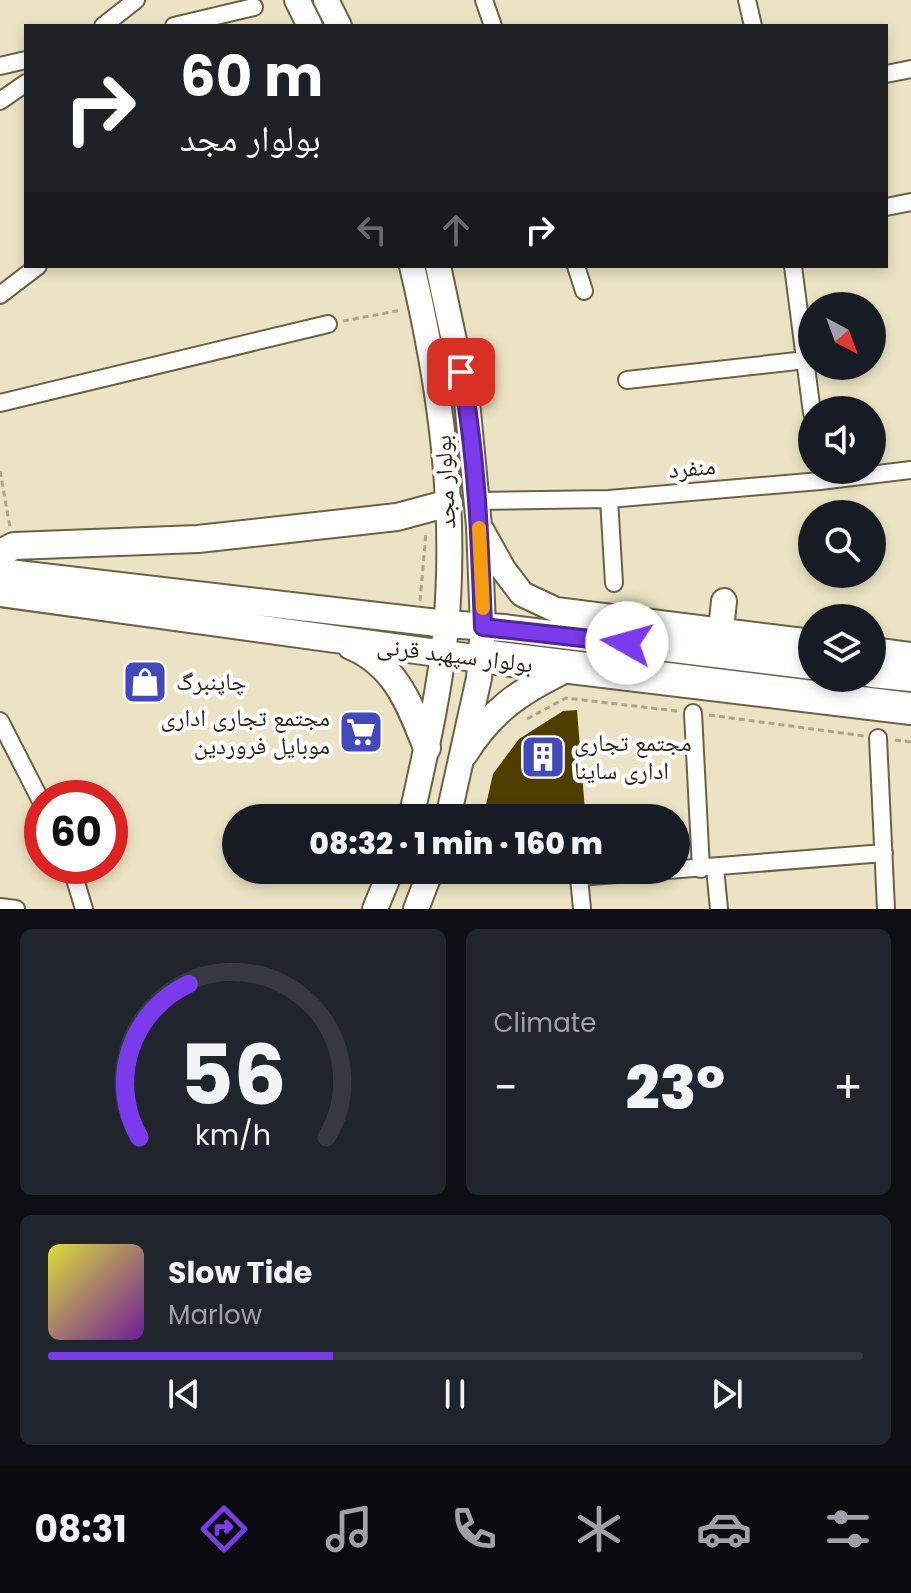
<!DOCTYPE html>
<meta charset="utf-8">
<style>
:root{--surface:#171b24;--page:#20242c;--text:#f1f3f6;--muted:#9ea1a6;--line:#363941;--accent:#7c3aed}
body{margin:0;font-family:Poppins,"Noto Naskh Arabic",sans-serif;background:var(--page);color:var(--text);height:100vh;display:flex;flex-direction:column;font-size:30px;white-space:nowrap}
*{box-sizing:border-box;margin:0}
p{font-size:26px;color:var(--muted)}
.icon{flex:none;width:44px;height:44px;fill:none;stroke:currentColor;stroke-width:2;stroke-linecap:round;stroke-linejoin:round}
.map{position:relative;height:909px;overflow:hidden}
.drawer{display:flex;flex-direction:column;gap:20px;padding:20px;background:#0d0f14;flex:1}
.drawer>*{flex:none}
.guide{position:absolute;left:24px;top:24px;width:864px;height:244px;border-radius:0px;box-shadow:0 4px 12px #0003;background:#202124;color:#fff;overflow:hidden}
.needle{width:52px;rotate:139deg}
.controls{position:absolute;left:798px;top:292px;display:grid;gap:16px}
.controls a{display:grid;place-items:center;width:88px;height:88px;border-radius:50%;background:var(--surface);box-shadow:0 4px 12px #0003;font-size:40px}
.speed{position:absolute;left:24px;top:780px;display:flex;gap:16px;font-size:40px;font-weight:700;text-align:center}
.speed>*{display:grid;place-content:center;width:104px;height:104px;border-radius:50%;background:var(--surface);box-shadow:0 4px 12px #0003;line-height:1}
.speed .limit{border:12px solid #d22;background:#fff;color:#111}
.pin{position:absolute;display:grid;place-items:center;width:68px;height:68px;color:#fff;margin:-34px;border-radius:16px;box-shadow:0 4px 12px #0006}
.me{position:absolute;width:88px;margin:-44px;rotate:277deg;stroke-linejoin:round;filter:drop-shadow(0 0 6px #0008)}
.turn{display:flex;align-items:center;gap:28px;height:168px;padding:0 24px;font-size:36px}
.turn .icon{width:104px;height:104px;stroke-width:2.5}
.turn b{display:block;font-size:56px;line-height:68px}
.lanes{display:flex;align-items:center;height:76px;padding:0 24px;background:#0003;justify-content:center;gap:40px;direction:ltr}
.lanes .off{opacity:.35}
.big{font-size:60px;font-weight:800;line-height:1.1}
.drawer .widget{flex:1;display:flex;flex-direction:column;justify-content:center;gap:12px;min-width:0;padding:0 28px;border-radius:12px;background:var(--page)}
.drawer .dial{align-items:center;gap:0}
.dial svg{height:208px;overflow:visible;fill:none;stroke:var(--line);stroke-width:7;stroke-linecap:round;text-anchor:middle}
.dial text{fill:var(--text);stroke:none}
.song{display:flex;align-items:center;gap:24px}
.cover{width:96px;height:96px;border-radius:12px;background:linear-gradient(135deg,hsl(60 70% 55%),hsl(280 70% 35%))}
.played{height:8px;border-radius:4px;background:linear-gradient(90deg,var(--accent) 35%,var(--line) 35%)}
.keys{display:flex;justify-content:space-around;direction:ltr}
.heat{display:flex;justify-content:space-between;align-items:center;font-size:44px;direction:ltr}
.drawer .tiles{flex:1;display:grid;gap:20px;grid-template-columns:1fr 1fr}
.widget:last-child{grid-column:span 2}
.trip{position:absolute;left:222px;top:804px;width:468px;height:80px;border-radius:40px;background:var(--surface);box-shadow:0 4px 12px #0003;font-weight:800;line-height:80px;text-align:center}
.dock{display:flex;height:128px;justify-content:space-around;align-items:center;background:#090b0e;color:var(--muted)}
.dock .icon{width:56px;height:56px}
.dock .active{color:var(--accent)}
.dock b{font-size:36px;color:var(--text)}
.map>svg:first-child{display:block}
.building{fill:#4e3f00}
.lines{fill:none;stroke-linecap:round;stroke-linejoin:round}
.service-casing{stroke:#696246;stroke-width:12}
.minor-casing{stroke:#696246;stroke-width:20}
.secondary-casing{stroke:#696246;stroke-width:28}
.primary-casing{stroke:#696246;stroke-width:30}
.path{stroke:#aca58c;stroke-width:3;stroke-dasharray:6 4;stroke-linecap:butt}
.service{stroke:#fff;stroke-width:8}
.minor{stroke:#fff;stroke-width:16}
.secondary{stroke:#fff;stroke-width:24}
.primary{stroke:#fff;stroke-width:26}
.route-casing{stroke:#51269a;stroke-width:20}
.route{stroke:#7c3aed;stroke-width:14}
.slow{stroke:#f59e0b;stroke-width:14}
.labels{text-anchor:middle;stroke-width:8;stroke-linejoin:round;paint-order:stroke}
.street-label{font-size:24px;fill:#2a261a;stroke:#fff}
.poi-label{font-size:24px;fill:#2a261a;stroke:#fff;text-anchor:start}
</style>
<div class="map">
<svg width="911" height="909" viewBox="0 0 911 909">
<rect width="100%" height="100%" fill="#ebe3c3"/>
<path class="building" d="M577 710 585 811 579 804 563 818H483L493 774 519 739 563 711Z"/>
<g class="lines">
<g class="service-casing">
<path id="service" d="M483 644 911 697"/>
</g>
<g class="minor-casing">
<path id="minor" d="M484 0 493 26
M747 0 753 26
M103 26 136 0
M174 26 254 7
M0 66 26 60
M886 74 911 69
M0 101 26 83
M886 207 911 202
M576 266 584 291
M793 266 812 413
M0 295 38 266
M627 380 806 360
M0 403 328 324
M609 499 614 583
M476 501 609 499 820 481 911 470
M693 713 701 869
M0 721 42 803
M878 738 886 909
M71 866 84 909
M715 868 719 909
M0 907 16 909
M582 909 579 877 884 853"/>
</g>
<g class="secondary-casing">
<path id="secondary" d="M297 0 310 26
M326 0 339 26
M438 266 467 401 479 526 483 627 479 678 448 818
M482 531 503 569 522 594 556 610 812 642
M721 630 724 601
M872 650 911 655
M411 818C425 755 440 691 446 627 457 505 440 384 412 266
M375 909 391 870
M416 909 431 870"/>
</g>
<g class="primary-casing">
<path id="primary" d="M0 553 14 546 198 539 397 517 449 503
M0 572 446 624 504 628 812 666
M0 593 503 662 911 711
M351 646C396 665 410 705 427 748
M872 674 911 678
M464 754C491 711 520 691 566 669"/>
</g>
<path class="path" d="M343 321 402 310
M0 471 10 527
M420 601 426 533
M709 715 864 736
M527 719 566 698 677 711
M895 740 911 742"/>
<use href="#service" class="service"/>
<use href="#minor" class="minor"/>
<use href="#secondary" class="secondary"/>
<use href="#primary" class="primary"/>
</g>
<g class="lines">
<g class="route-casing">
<path id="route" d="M461 372C477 455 480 542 483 627L627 643"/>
</g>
<use href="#route" class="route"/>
<path class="slow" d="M479 528 483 608"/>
</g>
<defs>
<g id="shop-square" transform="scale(2.3)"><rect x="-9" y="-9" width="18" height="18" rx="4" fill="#4149bd" stroke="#fff"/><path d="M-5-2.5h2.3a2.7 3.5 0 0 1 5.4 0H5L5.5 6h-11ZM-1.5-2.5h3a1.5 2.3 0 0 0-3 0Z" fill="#fff"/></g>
<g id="supermarket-square" transform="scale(2.3)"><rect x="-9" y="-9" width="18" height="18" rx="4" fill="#4149bd" stroke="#fff"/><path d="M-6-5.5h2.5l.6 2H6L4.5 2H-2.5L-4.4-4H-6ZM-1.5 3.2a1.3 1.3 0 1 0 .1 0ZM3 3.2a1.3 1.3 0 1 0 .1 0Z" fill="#fff"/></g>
<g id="building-square" transform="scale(2.3)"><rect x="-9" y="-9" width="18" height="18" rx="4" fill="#4149bd" stroke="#fff"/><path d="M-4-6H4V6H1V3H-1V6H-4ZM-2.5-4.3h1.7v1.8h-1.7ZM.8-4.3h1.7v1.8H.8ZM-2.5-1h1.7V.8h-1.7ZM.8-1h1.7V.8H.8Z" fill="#fff"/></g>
</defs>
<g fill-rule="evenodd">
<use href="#shop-square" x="145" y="682"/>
<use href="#supermarket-square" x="361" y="732"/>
<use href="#building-square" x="543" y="757"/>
</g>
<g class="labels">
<g class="street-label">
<text transform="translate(692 468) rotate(-5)" y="8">منفرد</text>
<text transform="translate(445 482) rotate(-93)" y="8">بولوار مجد</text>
<text transform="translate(455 655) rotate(7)" y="8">بولوار سپهبد قرنی</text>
</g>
<g class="poi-label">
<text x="176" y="690">چاپنبرگ</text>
<text x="330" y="726" text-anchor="end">مجتمع تجاری اداری<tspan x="330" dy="28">موبایل فروردین</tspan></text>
<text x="574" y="751">مجتمع تجاری<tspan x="574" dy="28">اداری ساینا</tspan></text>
</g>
</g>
</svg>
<div class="controls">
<a><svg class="needle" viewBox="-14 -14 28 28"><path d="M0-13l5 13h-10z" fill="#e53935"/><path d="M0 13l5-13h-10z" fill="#9ea1a6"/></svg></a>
<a><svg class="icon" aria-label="sound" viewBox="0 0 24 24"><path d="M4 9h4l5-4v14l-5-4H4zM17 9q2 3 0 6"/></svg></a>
<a><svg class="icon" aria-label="search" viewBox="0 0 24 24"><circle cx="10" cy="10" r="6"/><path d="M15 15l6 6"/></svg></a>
<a><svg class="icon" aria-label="layers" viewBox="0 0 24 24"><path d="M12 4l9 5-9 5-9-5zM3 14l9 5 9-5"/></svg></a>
</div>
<div class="speed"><div class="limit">60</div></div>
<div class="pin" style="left:461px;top:372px;background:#d93025"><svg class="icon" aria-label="arrive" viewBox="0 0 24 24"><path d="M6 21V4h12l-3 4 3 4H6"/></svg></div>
<svg class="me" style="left:627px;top:643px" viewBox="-20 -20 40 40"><circle r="19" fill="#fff"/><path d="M0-13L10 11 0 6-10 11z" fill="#7c3aed"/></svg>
<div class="trip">08:32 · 1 min · 160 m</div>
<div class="guide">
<div class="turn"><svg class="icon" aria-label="right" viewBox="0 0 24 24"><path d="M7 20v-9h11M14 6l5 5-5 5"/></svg><div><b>60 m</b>بولوار مجد</div></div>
<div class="lanes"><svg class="icon off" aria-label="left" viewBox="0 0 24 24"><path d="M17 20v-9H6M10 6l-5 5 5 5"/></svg><svg class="icon off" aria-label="ahead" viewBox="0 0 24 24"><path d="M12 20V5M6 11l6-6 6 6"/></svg><svg class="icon" aria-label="right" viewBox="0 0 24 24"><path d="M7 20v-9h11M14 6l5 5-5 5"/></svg></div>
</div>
</div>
<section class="drawer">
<div class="tiles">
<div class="widget dial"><svg viewBox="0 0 100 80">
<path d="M14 69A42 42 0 1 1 86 69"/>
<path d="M14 69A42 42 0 0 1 33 10" stroke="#7c3aed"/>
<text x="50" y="56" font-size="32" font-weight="700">56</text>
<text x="50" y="72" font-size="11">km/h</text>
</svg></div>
<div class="widget"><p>Climate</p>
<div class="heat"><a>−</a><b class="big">23°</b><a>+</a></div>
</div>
<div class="widget">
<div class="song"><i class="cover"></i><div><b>Slow Tide</b><p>Marlow</p></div></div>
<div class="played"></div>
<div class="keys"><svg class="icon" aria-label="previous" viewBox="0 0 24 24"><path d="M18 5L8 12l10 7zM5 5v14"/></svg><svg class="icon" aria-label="pause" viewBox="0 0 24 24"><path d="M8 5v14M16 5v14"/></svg><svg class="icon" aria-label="next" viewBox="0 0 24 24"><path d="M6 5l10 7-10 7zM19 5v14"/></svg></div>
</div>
</div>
</section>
<nav class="dock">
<b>08:31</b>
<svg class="icon active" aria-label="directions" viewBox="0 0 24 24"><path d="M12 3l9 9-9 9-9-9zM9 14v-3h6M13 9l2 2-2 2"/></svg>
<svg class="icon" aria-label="music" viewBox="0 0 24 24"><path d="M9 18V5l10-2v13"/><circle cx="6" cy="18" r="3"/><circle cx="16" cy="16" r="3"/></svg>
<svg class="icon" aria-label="phone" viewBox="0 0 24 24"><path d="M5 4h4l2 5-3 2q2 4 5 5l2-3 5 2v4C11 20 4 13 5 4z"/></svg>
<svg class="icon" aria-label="climate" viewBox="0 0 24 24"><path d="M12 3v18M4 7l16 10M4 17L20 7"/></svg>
<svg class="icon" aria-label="car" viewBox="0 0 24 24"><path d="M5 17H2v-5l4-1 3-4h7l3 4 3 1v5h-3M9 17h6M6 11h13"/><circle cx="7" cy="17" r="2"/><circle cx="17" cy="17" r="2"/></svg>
<svg class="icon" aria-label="filters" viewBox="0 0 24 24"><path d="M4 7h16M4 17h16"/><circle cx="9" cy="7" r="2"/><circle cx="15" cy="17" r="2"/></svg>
</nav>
